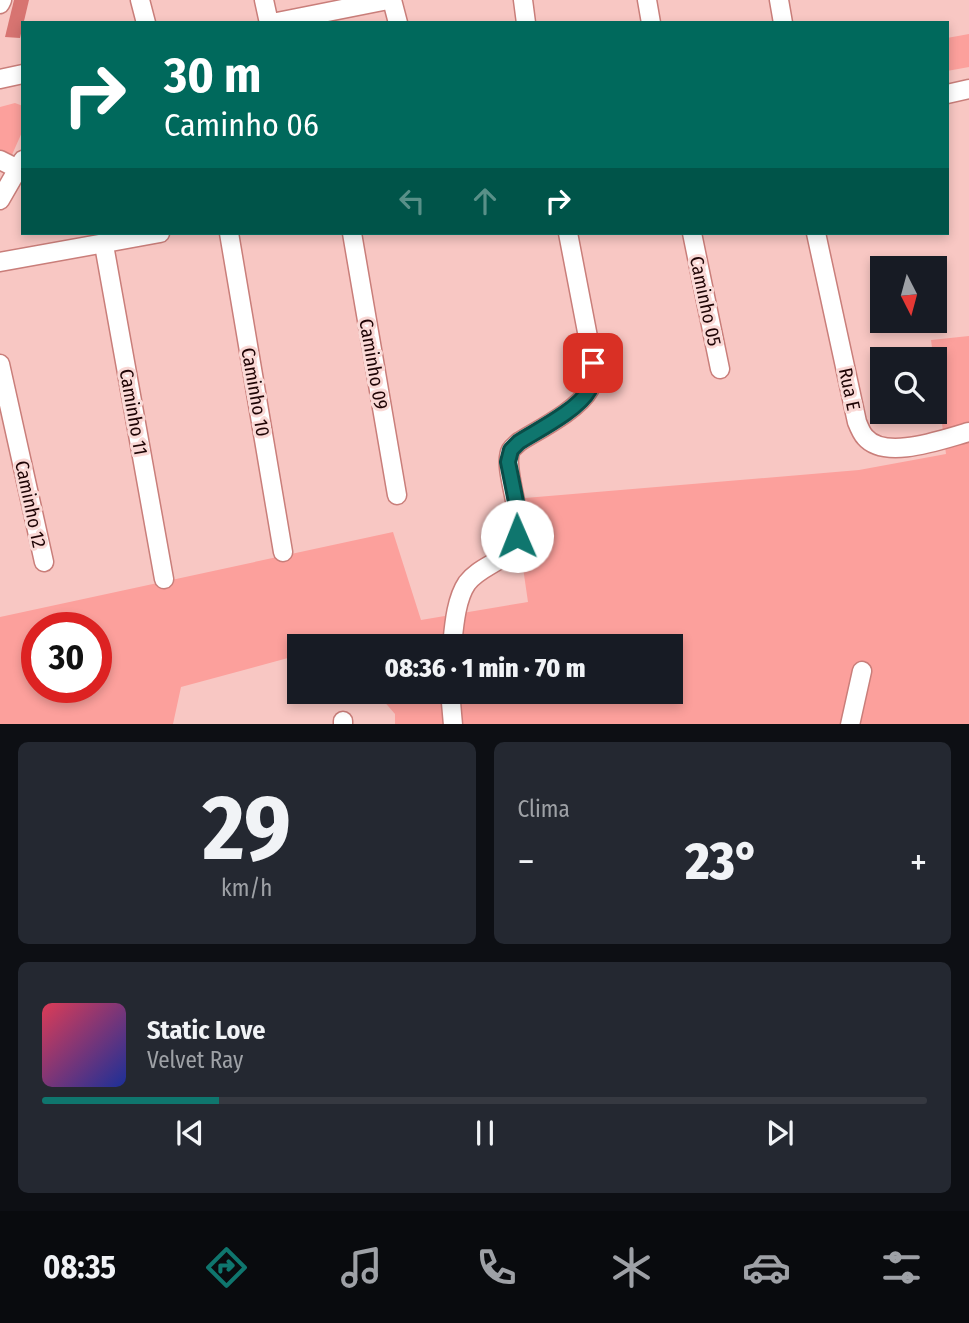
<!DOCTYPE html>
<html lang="pt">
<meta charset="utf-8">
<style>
:root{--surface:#171b24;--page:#242831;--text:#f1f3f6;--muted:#9ea1a6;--line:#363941;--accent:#0f766e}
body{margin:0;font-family:"Fira Sans Condensed",sans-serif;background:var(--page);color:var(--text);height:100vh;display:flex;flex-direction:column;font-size:26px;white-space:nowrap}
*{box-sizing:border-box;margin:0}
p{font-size:23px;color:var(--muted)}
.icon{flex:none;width:38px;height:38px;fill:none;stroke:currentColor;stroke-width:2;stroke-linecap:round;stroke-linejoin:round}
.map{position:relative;height:724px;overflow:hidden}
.drawer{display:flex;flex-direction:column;gap:18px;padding:18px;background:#0d0f14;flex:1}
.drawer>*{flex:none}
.guide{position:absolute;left:21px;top:21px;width:928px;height:214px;border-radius:0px;box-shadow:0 4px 10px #0003;background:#00695c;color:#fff;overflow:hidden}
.needle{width:46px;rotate:174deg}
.fabs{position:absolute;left:870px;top:256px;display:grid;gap:14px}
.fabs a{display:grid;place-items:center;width:77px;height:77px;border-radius:0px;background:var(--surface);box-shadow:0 4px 10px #0003;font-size:35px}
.speed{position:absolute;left:21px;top:612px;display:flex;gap:14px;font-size:35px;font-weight:700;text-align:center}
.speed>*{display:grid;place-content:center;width:91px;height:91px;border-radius:50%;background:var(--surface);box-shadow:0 4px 10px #0003;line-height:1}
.speed .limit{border:10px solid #d22;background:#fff;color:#111}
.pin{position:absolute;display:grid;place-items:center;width:60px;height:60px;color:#fff;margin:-30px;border-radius:14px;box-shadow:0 4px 10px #0006}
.me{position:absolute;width:77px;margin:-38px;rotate:359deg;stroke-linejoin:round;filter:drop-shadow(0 0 5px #0008)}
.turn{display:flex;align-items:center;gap:24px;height:147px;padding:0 28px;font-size:32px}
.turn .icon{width:91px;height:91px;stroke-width:2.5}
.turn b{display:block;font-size:49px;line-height:60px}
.lanes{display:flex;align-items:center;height:66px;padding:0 28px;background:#0003;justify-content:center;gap:35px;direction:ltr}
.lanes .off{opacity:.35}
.big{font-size:52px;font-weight:800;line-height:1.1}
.drawer .widget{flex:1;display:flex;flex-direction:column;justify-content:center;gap:10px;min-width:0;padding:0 24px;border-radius:10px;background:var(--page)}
.drawer .dial{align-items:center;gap:0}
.dial b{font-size:91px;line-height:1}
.song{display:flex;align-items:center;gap:21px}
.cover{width:84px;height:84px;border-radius:10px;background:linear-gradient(135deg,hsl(350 70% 55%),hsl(230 70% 35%))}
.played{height:7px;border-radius:4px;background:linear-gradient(90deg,var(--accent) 20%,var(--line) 20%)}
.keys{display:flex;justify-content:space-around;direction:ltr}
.heat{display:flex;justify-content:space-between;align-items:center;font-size:38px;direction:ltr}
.drawer .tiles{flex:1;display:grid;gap:18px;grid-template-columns:1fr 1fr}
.widget:last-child{grid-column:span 2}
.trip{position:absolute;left:287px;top:634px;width:396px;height:70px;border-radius:0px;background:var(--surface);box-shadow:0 4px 10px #0003;font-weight:800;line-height:70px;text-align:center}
.tabs{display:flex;height:112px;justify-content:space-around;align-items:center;background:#090b0e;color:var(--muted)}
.tabs .icon{width:49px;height:49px}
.tabs .current{color:var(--accent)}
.tabs b{font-size:32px;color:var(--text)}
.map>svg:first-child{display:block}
.green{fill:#fca09c;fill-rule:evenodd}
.forest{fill:#d77471}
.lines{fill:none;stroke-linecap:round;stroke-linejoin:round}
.street-casing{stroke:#c97e7a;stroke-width:21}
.street{stroke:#fff;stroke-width:18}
.route-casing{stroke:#0a4d48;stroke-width:18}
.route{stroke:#0f766e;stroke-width:12}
.labels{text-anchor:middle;stroke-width:6;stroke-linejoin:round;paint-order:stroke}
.street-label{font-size:19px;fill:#1e0405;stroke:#fad9d6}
</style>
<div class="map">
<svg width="969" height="725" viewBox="0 0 969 725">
<rect width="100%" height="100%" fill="#f8c7c3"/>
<path class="green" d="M969 34V67L947 71V38Z
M15 103 23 106V130L11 157 0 152V107Z
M969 336V724H395V714L375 691H670V646H299V655L181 687 173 724H0V617L393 532 421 620 528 602 513 499 859 470 946 454 931 340ZM37 628H96V688H37Z"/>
<path class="forest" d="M14 0H29L20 38 5 37Z"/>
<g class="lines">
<g class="street-casing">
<path id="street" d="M140 0 146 23
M264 0 269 23
M392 0 398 23
M523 0 526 23
M647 0 651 23
M779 0 783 23
M0 4 2 0
M272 23 388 0
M0 79 23 74
M947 94 969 89
M0 160 18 169
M0 200 23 160
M229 233 283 552
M352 233 397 495
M692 233 720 369
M816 233 857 422C859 427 862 434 865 437 885 461 943 439 969 432
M104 245 164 579
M0 262 160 233
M0 364 44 562
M452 646C454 626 456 599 467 583 482 563 510 563 517 536 523 511 502 467 511 450 513 447 516 445 519 442 538 430 578 410 589 390 594 382 593 372 593 363L568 233
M450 691 453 725
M343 725V721
M850 725 862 671"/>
</g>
<use href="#street" class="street"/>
</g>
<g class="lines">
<g class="route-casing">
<path id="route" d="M517 536 519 517 508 462 511 450 519 442C538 430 578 410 589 390 594 382 593 373 593 363"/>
</g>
<use href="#route" class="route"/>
</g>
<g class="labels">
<g class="street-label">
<text transform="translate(706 301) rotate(78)" y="7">Caminho 05</text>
<text transform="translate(374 364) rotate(80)" y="7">Caminho 09</text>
<text transform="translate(850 389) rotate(78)" y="7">Rua E</text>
<text transform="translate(256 392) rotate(80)" y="7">Caminho 10</text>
<text transform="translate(134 412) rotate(80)" y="7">Caminho 11</text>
<text transform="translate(31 504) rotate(78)" y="7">Caminho 12</text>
</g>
</g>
</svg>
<div class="fabs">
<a><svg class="needle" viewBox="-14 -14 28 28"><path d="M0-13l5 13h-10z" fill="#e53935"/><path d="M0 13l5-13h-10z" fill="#9ea1a6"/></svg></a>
<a><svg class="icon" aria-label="search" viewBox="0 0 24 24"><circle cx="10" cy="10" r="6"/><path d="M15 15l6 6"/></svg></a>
</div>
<div class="speed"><div class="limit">30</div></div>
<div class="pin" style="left:593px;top:363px;background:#d93025"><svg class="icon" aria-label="arrive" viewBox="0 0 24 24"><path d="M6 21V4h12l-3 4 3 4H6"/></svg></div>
<svg class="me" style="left:517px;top:536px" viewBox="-20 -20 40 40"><circle r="19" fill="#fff"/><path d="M0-13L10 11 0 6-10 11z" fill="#0f766e"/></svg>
<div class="trip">08:36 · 1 min · 70 m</div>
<div class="guide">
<div class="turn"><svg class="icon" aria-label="right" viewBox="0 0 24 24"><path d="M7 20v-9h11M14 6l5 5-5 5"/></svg><div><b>30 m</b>Caminho 06</div></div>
<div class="lanes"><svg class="icon off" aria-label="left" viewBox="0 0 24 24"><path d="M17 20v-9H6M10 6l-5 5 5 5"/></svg><svg class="icon off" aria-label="ahead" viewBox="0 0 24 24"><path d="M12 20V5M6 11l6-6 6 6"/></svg><svg class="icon" aria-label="right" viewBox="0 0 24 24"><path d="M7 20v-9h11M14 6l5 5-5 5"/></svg></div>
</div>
</div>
<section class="drawer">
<div class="tiles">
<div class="widget dial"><b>29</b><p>km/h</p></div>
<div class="widget"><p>Clima</p>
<div class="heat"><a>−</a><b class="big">23°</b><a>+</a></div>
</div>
<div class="widget">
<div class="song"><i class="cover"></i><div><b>Static Love</b><p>Velvet Ray</p></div></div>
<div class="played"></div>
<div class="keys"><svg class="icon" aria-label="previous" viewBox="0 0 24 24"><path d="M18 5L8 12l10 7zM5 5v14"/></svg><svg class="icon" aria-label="pause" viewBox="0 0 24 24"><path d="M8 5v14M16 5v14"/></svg><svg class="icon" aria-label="next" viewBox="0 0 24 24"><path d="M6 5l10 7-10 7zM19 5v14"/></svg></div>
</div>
</div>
</section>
<nav class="tabs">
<b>08:35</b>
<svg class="icon current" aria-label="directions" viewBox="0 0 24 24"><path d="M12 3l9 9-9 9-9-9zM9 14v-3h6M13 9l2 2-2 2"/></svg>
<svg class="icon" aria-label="music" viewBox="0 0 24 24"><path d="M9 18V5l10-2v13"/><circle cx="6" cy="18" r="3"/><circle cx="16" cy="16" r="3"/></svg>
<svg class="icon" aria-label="phone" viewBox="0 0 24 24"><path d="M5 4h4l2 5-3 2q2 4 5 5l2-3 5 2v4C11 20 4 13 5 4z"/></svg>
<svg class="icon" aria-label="climate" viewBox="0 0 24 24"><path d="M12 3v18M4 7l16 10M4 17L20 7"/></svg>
<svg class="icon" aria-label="car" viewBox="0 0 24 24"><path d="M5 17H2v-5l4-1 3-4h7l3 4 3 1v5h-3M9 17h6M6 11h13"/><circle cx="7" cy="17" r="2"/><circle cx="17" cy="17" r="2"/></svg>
<svg class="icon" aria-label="filters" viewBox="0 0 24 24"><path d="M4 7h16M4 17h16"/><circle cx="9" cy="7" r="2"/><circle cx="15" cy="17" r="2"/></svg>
</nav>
